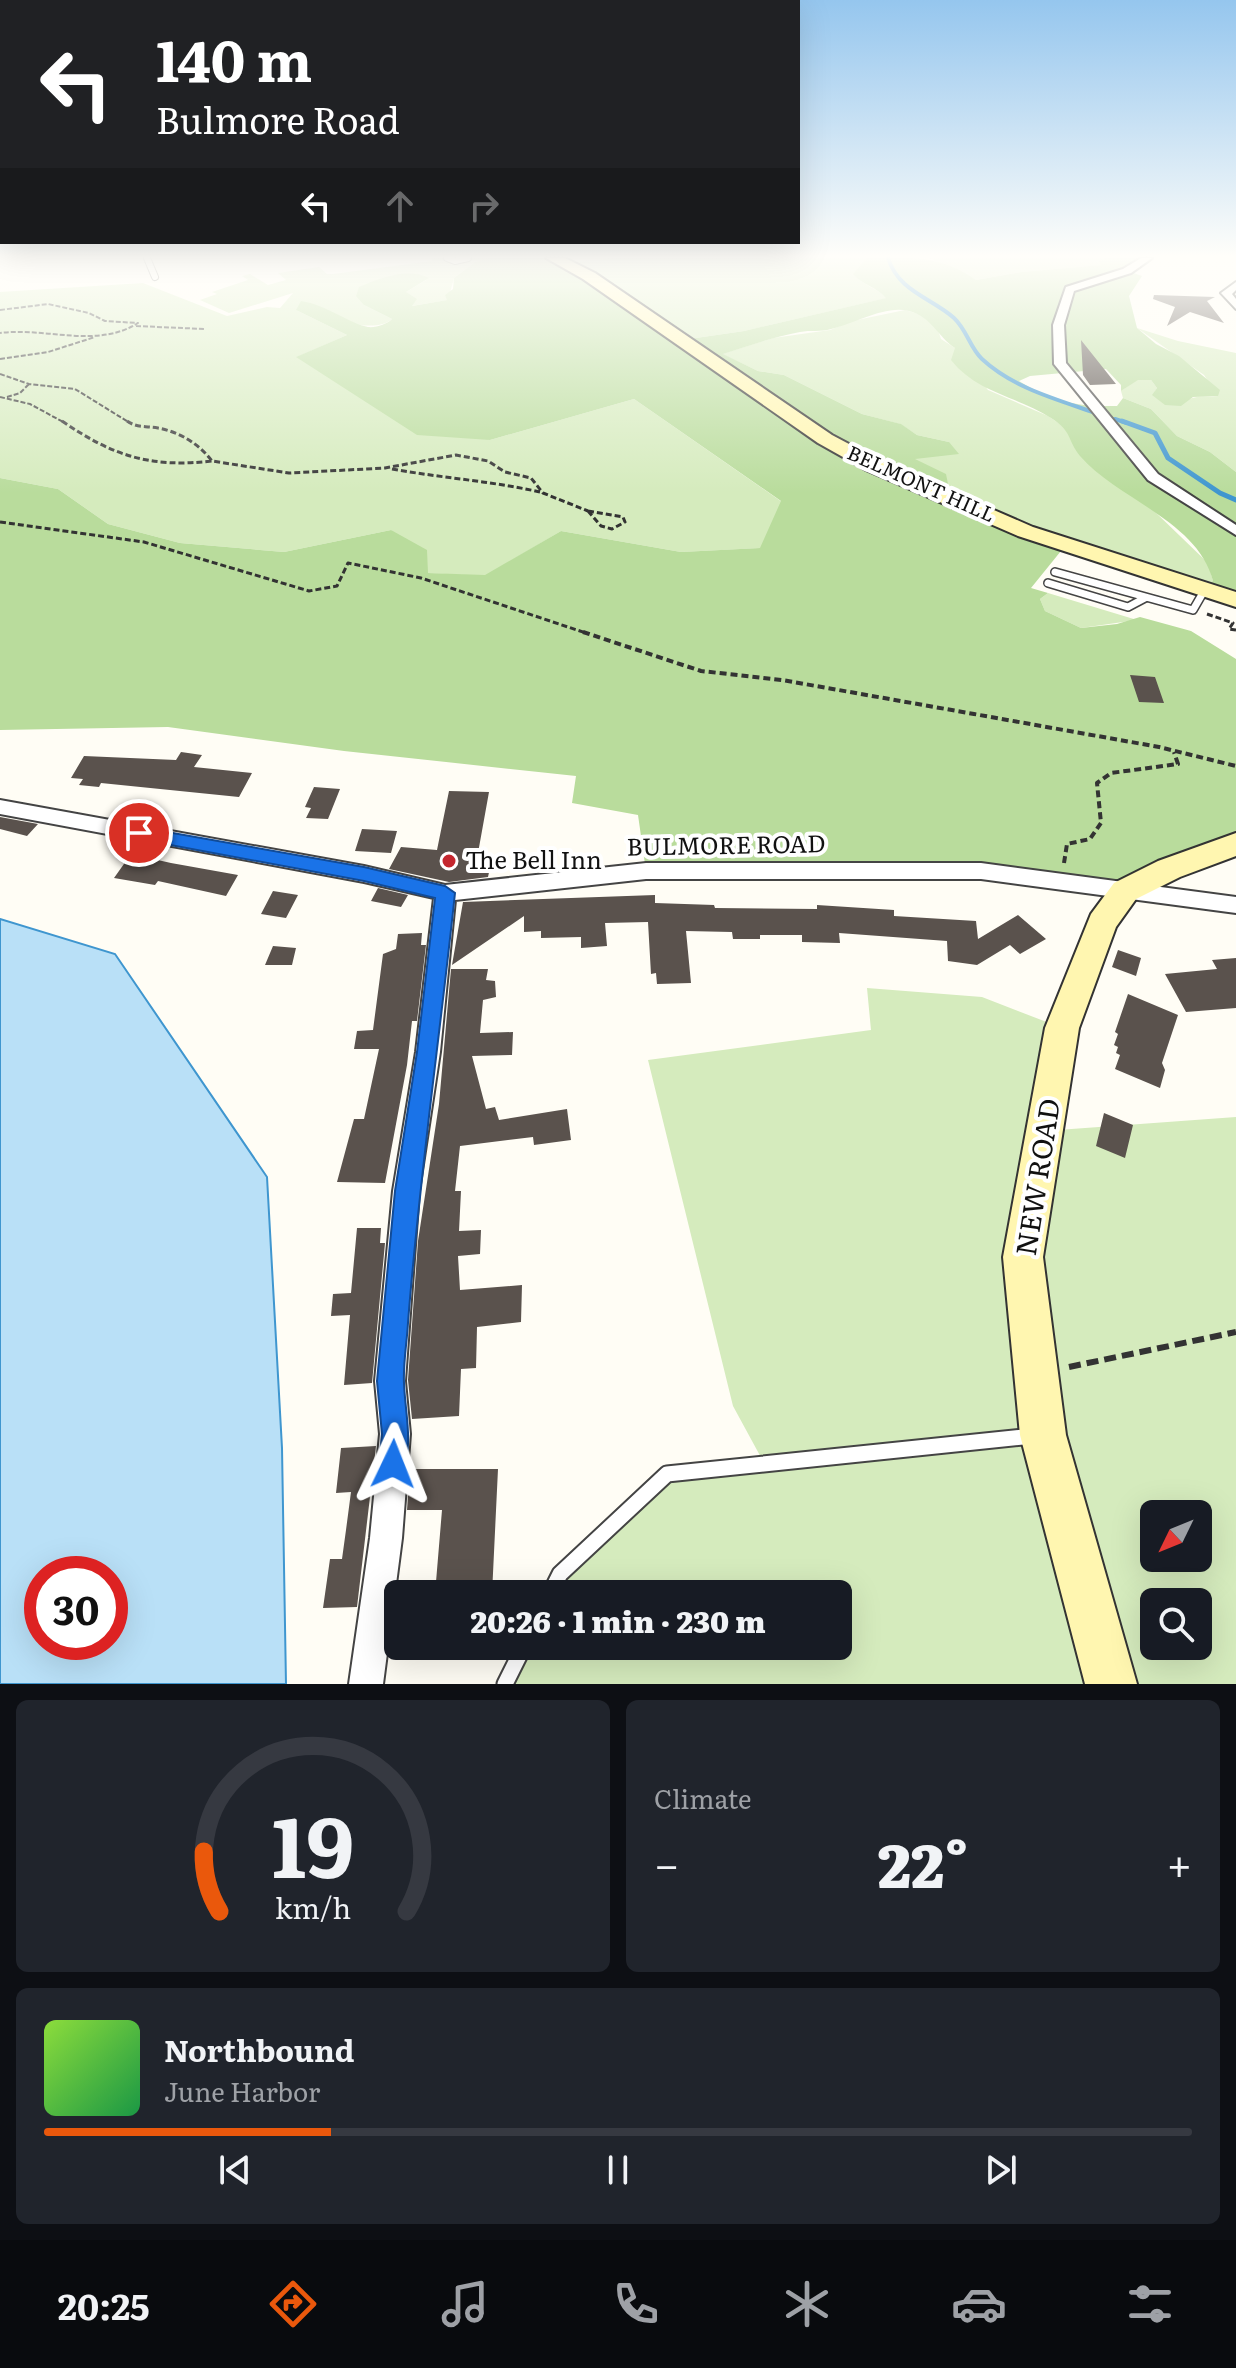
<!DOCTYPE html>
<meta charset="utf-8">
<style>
:root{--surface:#171b24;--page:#20242c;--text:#f1f3f6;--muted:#9ea1a6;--line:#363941;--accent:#ea580c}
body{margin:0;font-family:Literata,serif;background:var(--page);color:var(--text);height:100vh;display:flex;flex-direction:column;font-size:30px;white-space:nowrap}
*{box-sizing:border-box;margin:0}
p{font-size:26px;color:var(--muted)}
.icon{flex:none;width:44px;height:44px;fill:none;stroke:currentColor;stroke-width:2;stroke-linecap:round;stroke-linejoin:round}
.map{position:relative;height:1684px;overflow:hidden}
.side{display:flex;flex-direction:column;gap:16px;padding:16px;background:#0d0f14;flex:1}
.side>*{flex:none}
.banner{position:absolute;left:0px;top:0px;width:800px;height:244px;box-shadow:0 8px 32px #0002;background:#202124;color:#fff;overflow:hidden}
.needle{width:52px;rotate:227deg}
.tools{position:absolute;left:1140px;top:1500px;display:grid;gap:16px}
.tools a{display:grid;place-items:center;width:72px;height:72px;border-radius:12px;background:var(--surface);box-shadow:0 8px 32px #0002;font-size:40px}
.speed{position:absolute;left:24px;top:1556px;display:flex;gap:16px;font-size:40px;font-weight:700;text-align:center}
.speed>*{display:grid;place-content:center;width:104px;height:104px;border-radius:50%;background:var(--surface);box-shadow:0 8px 32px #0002;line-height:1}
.speed .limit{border:12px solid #d22;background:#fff;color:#111}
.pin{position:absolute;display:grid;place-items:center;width:68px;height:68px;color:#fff;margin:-34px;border:4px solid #fff;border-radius:50%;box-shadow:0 2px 8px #0007}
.me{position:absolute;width:88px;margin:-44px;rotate:2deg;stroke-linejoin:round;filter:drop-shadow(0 0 6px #0008)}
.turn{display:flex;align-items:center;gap:28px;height:168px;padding:0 24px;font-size:36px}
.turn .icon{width:104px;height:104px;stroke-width:2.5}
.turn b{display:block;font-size:56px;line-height:68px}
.lanes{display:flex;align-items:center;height:76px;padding:0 24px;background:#0003;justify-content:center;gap:40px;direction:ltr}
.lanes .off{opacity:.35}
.big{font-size:60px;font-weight:800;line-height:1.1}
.side .tile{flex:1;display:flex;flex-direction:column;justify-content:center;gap:12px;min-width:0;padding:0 28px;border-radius:12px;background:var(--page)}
.side .dial{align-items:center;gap:0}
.dial svg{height:208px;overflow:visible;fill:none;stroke:var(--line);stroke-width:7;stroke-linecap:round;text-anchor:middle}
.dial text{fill:var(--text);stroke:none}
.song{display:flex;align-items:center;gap:24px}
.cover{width:96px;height:96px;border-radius:12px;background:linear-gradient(135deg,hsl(90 70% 55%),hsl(140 70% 35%))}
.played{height:8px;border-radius:4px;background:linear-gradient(90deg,var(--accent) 25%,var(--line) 25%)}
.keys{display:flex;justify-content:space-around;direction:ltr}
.heat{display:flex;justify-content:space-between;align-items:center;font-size:44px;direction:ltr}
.side .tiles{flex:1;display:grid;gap:16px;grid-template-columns:1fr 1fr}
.tile:last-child{grid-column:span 2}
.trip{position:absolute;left:384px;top:1580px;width:468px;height:80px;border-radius:12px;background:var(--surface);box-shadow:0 8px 32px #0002;font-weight:800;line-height:80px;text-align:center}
.dock{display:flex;height:128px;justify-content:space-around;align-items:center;background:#090b0e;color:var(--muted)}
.dock .icon{width:56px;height:56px}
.dock .active{color:var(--accent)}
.dock b{font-size:36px;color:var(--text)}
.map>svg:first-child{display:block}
.green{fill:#d5ebbd;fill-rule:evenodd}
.forest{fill:#b9dc9c}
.water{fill:#b9e0f7;stroke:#3f96cf;stroke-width:2;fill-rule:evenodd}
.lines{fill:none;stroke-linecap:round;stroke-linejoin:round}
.stream-far1{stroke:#3f96cf;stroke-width:4}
.stream{stroke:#3f96cf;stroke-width:5}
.building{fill:#5a524d}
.lane-far2-casing{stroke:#444;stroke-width:8}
.lane-far1-casing{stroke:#444;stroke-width:10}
.lane-casing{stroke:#444;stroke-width:19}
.street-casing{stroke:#444;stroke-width:4}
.secondary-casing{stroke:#333;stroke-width:4}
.path-far3{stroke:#333;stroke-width:2;stroke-dasharray:5 2;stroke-linecap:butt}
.path-far2{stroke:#333;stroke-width:3;stroke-dasharray:6 3;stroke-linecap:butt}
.path-far1{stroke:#333;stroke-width:4;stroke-dasharray:7 4;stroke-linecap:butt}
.path{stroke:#333;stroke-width:6;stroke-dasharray:12 6;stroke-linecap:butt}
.lane-far2{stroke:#fff;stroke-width:6}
.lane-far1{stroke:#fff;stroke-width:7}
.lane{stroke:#fff;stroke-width:15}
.street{fill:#fff;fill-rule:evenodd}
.secondary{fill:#fff6b0;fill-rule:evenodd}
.route{fill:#1a73e8;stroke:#114b97;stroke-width:2}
.poi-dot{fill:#c4262e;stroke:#fff;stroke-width:3}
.labels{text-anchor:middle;stroke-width:8;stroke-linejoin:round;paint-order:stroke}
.far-street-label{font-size:20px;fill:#111;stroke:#fff}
.street-label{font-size:24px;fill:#111;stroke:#fff}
.poi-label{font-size:24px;fill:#111;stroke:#fff;text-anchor:start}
.near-street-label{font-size:28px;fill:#111;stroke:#fff}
</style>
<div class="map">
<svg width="1236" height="1684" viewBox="0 0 1236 1684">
<rect width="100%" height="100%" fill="#fffdf5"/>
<path class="green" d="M432 258H489L475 262 454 278 448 300 411 306 406 292 428 279 364 305 392 319C374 336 319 315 296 310L347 335 297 357 490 440 634 399 782 502 761 548 681 552 561 531 485 576 427 573 391 530 284 552 180 543 108 524 58 489 0 478V292L143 283 227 316 267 307 280 308 293 293 229 313 200 300 217 294 212 292 248 280 242 276 250 274 268 285 286 280 278 273 319 267 327 274H333L432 261Z
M616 258H867L854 274C862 285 877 288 887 298L744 331 682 340 571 262Z
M929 258H1104L1100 261 1102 265 1021 272 976 280Z
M905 310 922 315 937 327 941 339 955 348 988 390 1048 416 1069 430 1080 455 1151 508 1208 563 1213 581 1201 590 945 498 914 459 949 442 917 435 900 424 862 414 784 375 758 371 722 354 773 338 830 330 852 321Z
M1137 328 1178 341 1236 353V472L1210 452 1177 436 1151 409 1123 398 1121 391 1138 379 1151 380 1157 388 1153 395C1176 414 1175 401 1197 397 1204 396 1211 397 1218 396L1204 375Z
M1048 593 1137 620 1081 628 1045 611 1040 599Z
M867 988 982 997 1062 1028 1044 1131 1236 1117V1684H505L524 1646H838V1594H550L667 1474 764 1463 733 1406 648 1060 871 1030ZM1154 1514H1198V1558H1154ZM1154 1602H1198V1646H1154Z"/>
<path class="forest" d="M489 258H546L682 340 744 331 886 298C877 287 862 285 853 274L867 258C911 258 938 254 976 280L1021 272 1101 265 1099 261 1104 258H1147L1128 271 1142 276 1129 296 1137 328 1156 344 1179 356 1220 390 1218 396 1193 397 1181 406 1165 405 1152 395 1157 388 1151 380H1138L1121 391V385L1106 369 1030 376 1019 381C1053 402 1078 407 1117 406L1123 398 1151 409 1177 436 1210 452 1236 472V600L1201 590 1213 581C1198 521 1117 499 1080 456 1067 440 1073 432 1051 418 1017 396 977 393 951 360L955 348C937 336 932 317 909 311 884 305 855 324 831 329 821 332 810 330 800 332 774 337 748 346 723 354L758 371 784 375 862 414 901 424 917 435 949 442 959 454 915 459 946 474 949 489 946 498 1065 546 1031 588 1048 593 1040 599 1045 611 1081 628 1117 624 1140 617 1191 631 1236 659V844L1125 891 981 871H646L638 815 572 803 576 776 344 751 168 727 0 730V478L58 489 108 524 180 543 284 552 391 530 427 550 428 573 485 575 561 531 681 552 760 548 781 501 634 399 490 440 417 435 296 357 347 335 296 310 301 301C327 305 348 323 368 327 376 328 387 324 392 319L364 305 356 296 359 287C379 278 408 267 429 278L406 292 417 299 412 306 447 300 445 295 453 289 454 278 475 262Z"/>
<path class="water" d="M0 919 115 954 267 1177 282 1448 286 1684H0ZM42 1574H110V1642H42Z"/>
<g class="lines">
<path class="stream-far1" d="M888 258C899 292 930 297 954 318 967 330 970 348 982 359 1012 387 1055 399 1093 412
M1115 419 1127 423"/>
<path class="stream" d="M1122 421 1155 433 1168 458 1220 493 1236 500"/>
</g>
<path class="building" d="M1154 295 1215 297 1207 301 1224 323 1190 312 1167 326 1175 307 1153 299Z
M1081 340 1116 384 1090 385 1083 375Z
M1130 675 1155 677 1164 703 1139 702Z
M181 752 202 755 194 767 252 773 239 797 101 783 99 787 79 785 83 779 71 778 84 756 176 760Z
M314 787 340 789 328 819 306 818 311 808 305 807Z
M449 791 489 792 478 853 493 854 488 877 449 882 389 869 401 847 437 850Z
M0 817 38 824 27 836 0 829Z
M362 829 397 831 391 853 355 851Z
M131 854 171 863 238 875 226 896 158 881 155 885 114 878Z
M378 888 408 895 401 907 371 901Z
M273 891 298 895 286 918 261 914Z
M655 895V903L714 905 715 908 817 909V905L894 910V916L976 921 978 939 1018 915 1046 939 1020 954 1010 945 977 965 948 961 947 941 839 933 840 943 802 942V935H760V939H733L732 932 686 931 691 983 657 984 656 973 651 974 648 922 605 923 607 946 581 948V937L541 938V931L524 932V916L452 965 463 902Z
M422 933 421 945H426L417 1021H412L407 1065 385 1183 337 1182 354 1119H364L379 1049H354L357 1031 373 1030 383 954 396 949 398 934Z
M273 946 296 948 292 965H265Z
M1118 950 1141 958 1136 976 1112 967Z
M1236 958V1008L1186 1012 1165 974 1217 969 1212 960Z
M451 969H488L486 980 495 981 496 997 483 1000 480 1033 513 1032 512 1055 472 1056 486 1109 495 1107 499 1120 567 1109 571 1140 534 1145 533 1137 460 1146 455 1191H461L459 1231 481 1230 480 1254 458 1256 460 1290 522 1285 521 1322 477 1327 476 1368 461 1369 459 1416 412 1419 408 1380 418 1241 439 1104Z
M1128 994 1178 1015 1162 1063 1165 1070 1160 1088 1115 1069 1120 1055 1116 1053 1118 1047 1114 1045 1118 1034 1115 1032Z
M1104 1113 1133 1125 1125 1158 1096 1146Z
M357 1228H381L380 1243H385L372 1383 344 1385 350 1315 331 1316 333 1294 351 1293Z
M376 1446 357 1607 323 1608 330 1559H342L346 1530 351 1492 336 1493 341 1448Z
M410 1469H498L492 1594H435L442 1510H407Z"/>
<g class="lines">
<g class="lane-far2-casing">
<path id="lane-far2" d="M147 258 155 277
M447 258 455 261 468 258"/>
</g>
<g class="lane-far1-casing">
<path id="lane-far1" d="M1055 572 1193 610 1204 591
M1048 583 1128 607 1145 598"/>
</g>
<g class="lane-casing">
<path id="lane" d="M550 1594 560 1574 667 1474 1033 1436
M505 1684 524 1646"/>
</g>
<g class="street-casing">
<path id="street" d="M1141 258H1152L1131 273 1074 291 1064 325 1066 363 1158 474 1236 525V535L1148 480 1054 364 1053 325 1066 287 1123 269Z
M1236 282V290L1232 294 1236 299V309L1221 293Z
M0 800 364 866 445 885 646 863H981L1236 897V913L981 879H646L455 900 440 1052 419 1191 405 1381 410 1434 402 1538 383 1684H349L370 1538 380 1434 375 1381 393 1191 416 1052 434 898 364 882 0 814Z"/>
</g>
<g class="secondary-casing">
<path id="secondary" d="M546 258H565L595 273 832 435 881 461 1033 527 1236 592V607L1018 536 866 470 818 443 583 279Z
M1236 833V856L1180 877 1136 899 1116 927 1079 1028 1043 1257 1066 1435 1137 1684H1085L1020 1435 1003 1257 1045 1028 1091 914 1114 883 1158 861Z"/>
</g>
<path class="path-far3" d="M0 310 48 304 89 313 105 321 138 323C97 349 46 327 0 333
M136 326 205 329
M0 359 48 352 95 337
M0 374 29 384 75 389 130 423
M0 397 30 404 65 423
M7 397 20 393 29 384"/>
<path class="path-far2" d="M62 421C113 456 150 468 212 461
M127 421C137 428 146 426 158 428 180 432 199 444 212 461L289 473 385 468 456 455 488 461 505 472 531 478 543 493 588 511
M392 469C442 478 491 481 540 492
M588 511 623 517 625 522 612 529 601 526Z
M0 522 144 542 309 591 337 586 348 563 421 578 589 634
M1207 614 1233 623 1229 629 1236 630"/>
<path class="path-far1" d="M583 632 701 671 782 680 974 714 1159 747 1236 766
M1064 863 1067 844 1090 839 1101 823 1097 783 1111 773 1178 764 1174 752"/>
<path class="path" d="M1069 1367 1236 1332"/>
<use href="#lane-far2" class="lane-far2"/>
<use href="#lane-far1" class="lane-far1"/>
<use href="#lane" class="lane"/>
<use href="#street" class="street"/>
<use href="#secondary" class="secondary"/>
</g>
<linearGradient id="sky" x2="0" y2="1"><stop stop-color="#95c6ee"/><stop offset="0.52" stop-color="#fffefa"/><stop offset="1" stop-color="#fffefa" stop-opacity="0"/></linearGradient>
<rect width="1236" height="493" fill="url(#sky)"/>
<path class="route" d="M139 827 364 867 445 886 455 893C440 1036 419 1179 408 1323 407 1342 403 1363 404 1383 405 1413 414 1445 402 1473L393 1478 383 1473 379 1464 382 1434 377 1381 395 1191 417 1052 435 898 364 881 133 838 130 833Z"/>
<circle class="poi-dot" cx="449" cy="861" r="8"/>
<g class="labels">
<g class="far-street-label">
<text transform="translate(921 484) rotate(24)" y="7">BELMONT HILL</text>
</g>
<g class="street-label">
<text transform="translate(726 846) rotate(-1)" y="8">BULMORE ROAD</text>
</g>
<g class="poi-label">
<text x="465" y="869">The Bell Inn</text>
</g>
<g class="near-street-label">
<text transform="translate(1038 1177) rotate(-81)" y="10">NEW ROAD</text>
</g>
</g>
</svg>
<div class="tools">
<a><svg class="needle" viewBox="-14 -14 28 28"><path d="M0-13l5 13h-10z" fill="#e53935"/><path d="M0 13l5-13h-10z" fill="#9ea1a6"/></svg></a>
<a><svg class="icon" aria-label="search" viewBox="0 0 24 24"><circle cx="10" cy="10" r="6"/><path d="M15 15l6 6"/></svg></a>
</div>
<div class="speed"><div class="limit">30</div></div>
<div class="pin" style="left:139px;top:833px;background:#d93025"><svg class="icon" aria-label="arrive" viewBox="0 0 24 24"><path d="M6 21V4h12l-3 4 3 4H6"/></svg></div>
<svg class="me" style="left:393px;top:1464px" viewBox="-20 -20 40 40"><path d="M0-17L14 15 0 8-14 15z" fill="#1a73e8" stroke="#fff" stroke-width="4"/></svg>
<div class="trip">20:26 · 1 min · 230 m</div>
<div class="banner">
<div class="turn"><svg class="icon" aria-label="left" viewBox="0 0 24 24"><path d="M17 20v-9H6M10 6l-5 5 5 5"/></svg><div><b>140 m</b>Bulmore Road</div></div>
<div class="lanes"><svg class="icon" aria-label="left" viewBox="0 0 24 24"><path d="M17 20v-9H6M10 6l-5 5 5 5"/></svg><svg class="icon off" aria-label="ahead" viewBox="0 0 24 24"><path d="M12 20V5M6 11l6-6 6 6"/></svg><svg class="icon off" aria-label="right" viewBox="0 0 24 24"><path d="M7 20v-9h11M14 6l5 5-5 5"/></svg></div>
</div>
</div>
<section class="side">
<div class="tiles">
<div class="tile dial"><svg viewBox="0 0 100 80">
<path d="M14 69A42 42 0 1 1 86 69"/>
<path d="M14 69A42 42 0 0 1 8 46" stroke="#ea580c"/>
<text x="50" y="56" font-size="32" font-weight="700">19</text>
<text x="50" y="72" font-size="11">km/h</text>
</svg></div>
<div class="tile"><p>Climate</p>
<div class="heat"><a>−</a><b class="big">22°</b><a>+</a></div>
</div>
<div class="tile">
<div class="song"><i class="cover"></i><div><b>Northbound</b><p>June Harbor</p></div></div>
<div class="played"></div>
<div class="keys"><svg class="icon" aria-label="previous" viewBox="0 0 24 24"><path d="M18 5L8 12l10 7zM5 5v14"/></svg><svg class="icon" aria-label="pause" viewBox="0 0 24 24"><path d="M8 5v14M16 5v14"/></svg><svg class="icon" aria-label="next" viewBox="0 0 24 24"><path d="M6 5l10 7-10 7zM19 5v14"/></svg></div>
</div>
</div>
</section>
<nav class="dock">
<b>20:25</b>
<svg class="icon active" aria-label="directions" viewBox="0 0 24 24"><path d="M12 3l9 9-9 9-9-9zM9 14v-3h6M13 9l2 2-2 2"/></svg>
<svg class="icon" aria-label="music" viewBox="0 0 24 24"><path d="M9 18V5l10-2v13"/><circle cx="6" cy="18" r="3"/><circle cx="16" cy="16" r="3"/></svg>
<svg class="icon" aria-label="phone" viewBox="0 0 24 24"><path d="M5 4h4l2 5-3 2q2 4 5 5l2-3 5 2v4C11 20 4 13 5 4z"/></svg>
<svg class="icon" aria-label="climate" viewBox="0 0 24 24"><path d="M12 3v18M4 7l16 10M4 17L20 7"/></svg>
<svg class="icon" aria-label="car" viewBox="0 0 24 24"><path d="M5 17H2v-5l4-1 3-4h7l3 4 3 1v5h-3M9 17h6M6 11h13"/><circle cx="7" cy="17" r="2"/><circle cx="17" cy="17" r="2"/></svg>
<svg class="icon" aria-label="filters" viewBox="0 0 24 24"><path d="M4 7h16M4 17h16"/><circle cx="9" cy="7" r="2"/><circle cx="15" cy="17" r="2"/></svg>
</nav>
